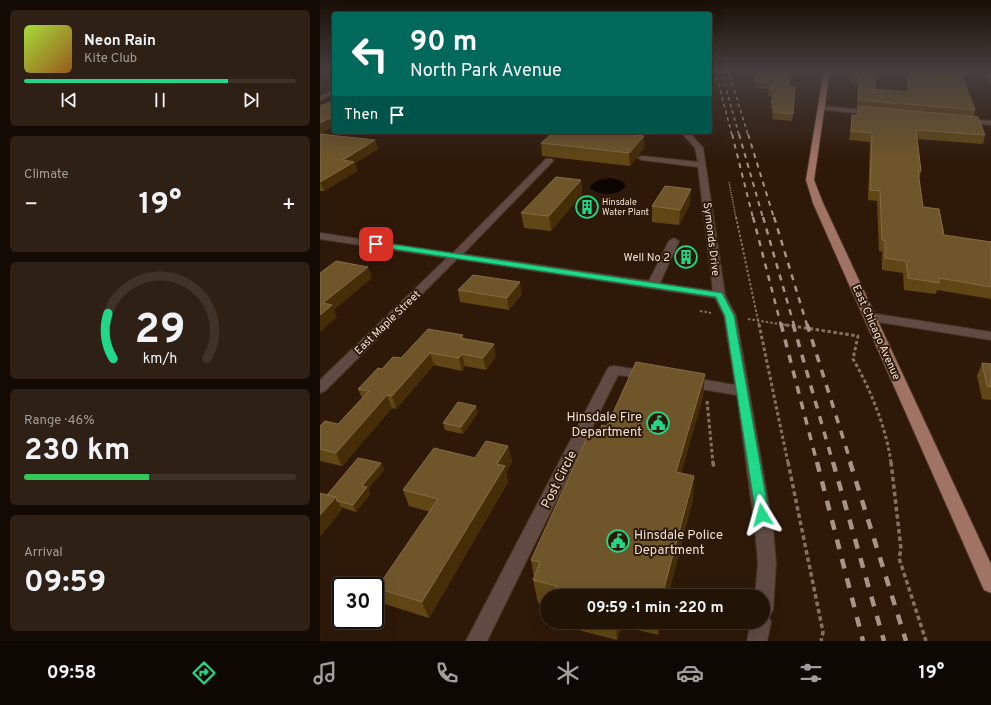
<!DOCTYPE html>
<meta charset="utf-8">
<style>
:root{--surface:#221307;--page:#2e2015;--text:#f1f3f6;--muted:#a29e9b;--line:#3f3228;--accent:#20d887}
body{margin:0;font-family:Overpass,sans-serif;background:var(--page);color:var(--text);height:100vh;display:flex;flex-direction:column;font-size:15px;white-space:nowrap}
*{box-sizing:border-box;margin:0}
p{font-size:13px;color:var(--muted)}
.icon{flex:none;width:22px;height:22px;fill:none;stroke:currentColor;stroke-width:2;stroke-linecap:round;stroke-linejoin:round}
.map{position:relative;flex:1;overflow:hidden}
.panel{display:flex;flex-direction:column;gap:10px;padding:10px;background:#130a04;width:320px}
.panel>*{flex:none}
.guide{position:absolute;left:12px;top:12px;width:380px;height:122px;border-radius:4px;box-shadow:0 4px 16px #0002,0 0 0 1px var(--line);background:#00695c;color:#fff;overflow:hidden}
.speed{position:absolute;left:12px;top:577px;display:flex;gap:8px;font-size:20px;font-weight:700;text-align:center}
.speed>*{display:grid;place-content:center;width:52px;height:52px;border-radius:50%;background:var(--surface);box-shadow:0 4px 16px #0002,0 0 0 1px var(--line);line-height:1}
.speed .limit{border:2px solid #111;border-radius:6px;background:#fff;color:#111}
.pin{position:absolute;display:grid;place-items:center;width:34px;height:34px;color:#fff;margin:-17px;border-radius:8px;box-shadow:0 2px 6px #0006}
.me{position:absolute;width:44px;margin:-22px;rotate:352deg;stroke-linejoin:round;filter:drop-shadow(0 0 3px #0008)}
.turn{display:flex;align-items:center;gap:14px;height:84px;padding:0 12px;font-size:18px}
.turn .icon{width:52px;height:52px;stroke-width:2.5}
.turn b{display:block;font-size:28px;line-height:34px}
.then{display:flex;align-items:center;height:38px;padding:0 12px;background:#0003;gap:8px;font-size:15px}
.big{font-size:30px;font-weight:700;line-height:1.1}
.panel .widget{flex:1;display:flex;flex-direction:column;justify-content:center;gap:6px;min-width:0;padding:0 14px;border-radius:6px;background:var(--page)}
.panel .dial{align-items:center;gap:0}
.dial svg{height:104px;overflow:visible;fill:none;stroke:var(--line);stroke-width:7;stroke-linecap:round;text-anchor:middle}
.dial text{fill:var(--text);stroke:none}
.song{display:flex;align-items:center;gap:12px}
.cover{width:48px;height:48px;border-radius:6px;background:linear-gradient(135deg,hsl(80 70% 55%),hsl(30 70% 35%))}
.played{height:4px;border-radius:2px;background:linear-gradient(90deg,var(--accent) 75%,var(--line) 75%)}
.keys{display:flex;justify-content:space-around;direction:ltr}
.heat{display:flex;justify-content:space-between;align-items:center;font-size:22px;direction:ltr}
.charge{height:6px;border-radius:3px;background:linear-gradient(90deg,#34c759 46%,var(--line) 0)}
.trip{position:absolute;left:220px;top:589px;width:230px;height:40px;border-radius:20px;background:var(--surface);box-shadow:0 4px 16px #0002,0 0 0 1px var(--line);font-weight:700;line-height:40px;text-align:center}
.tabs{display:flex;height:64px;justify-content:space-around;align-items:center;background:#0e0803;color:var(--muted)}
.tabs .icon{width:28px;height:28px}
.tabs .active{color:var(--accent)}
.tabs b{font-size:18px;color:var(--text)}
main{display:flex;flex:1;min-height:0}
.map>svg:first-child{display:block}
.water{fill:#0b0400}
.lines{fill:none;stroke-linecap:round;stroke-linejoin:round}
.minor-casing{stroke:#493526;stroke-width:2}
.major-casing{stroke:#493526;stroke-width:2}
.path-far3{stroke:#847164;stroke-width:1.5;stroke-dasharray:1.5 1;stroke-linecap:butt}
.path-far2{stroke:#847164;stroke-width:2;stroke-dasharray:2.5 2;stroke-linecap:butt}
.path-far1{stroke:#847164;stroke-width:3;stroke-dasharray:3.5 2.5;stroke-linecap:butt}
.path{stroke:#847164;stroke-width:3.5;stroke-dasharray:4.5 3;stroke-linecap:butt}
.minor{fill:#604a43;fill-rule:evenodd}
.major{fill:#a17365;fill-rule:evenodd}
.rail-far4{stroke:#a69488;stroke-width:1.5;stroke-dasharray:3.5 3.5;stroke-linecap:butt}
.rail-far3{stroke:#a69488;stroke-width:2;stroke-dasharray:5 5;stroke-linecap:butt}
.rail-far2{stroke:#a69488;stroke-width:2.5;stroke-dasharray:6 6;stroke-linecap:butt}
.rail-far1{stroke:#a69488;stroke-width:3.5;stroke-dasharray:8 8;stroke-linecap:butt}
.rail{stroke:#a69488;stroke-width:4.5;stroke-dasharray:10 10;stroke-linecap:butt}
.wall{fill:#604615}
.shaded-wall{fill:#452d07}
.building{fill:#6f562a;stroke:#846c45}
.route{fill:#20d887;stroke:#158c58}
.labels{text-anchor:middle;stroke-width:4;stroke-linejoin:round;paint-order:stroke}
.far-poi-label{font-size:9px;fill:#f0e1d7;stroke:#2e1909;text-anchor:start}
.street-label{font-size:11px;fill:#f0e1d7;stroke:#2e1909}
.poi-label{font-size:11px;fill:#f0e1d7;stroke:#2e1909;text-anchor:end}
.near-poi-label{font-size:13px;fill:#f0e1d7;stroke:#2e1909;text-anchor:end}
.near-street-label{font-size:13px;fill:#f0e1d7;stroke:#2e1909}
</style>
<main>
<section class="panel">
<div class="widget">
<div class="song"><i class="cover"></i><div><b>Neon Rain</b><p>Kite Club</p></div></div>
<div class="played"></div>
<div class="keys"><svg class="icon" aria-label="previous" viewBox="0 0 24 24"><path d="M18 5L8 12l10 7zM5 5v14"/></svg><svg class="icon" aria-label="pause" viewBox="0 0 24 24"><path d="M8 5v14M16 5v14"/></svg><svg class="icon" aria-label="next" viewBox="0 0 24 24"><path d="M6 5l10 7-10 7zM19 5v14"/></svg></div>
</div>
<div class="widget"><p>Climate</p>
<div class="heat"><a>−</a><b class="big">19°</b><a>+</a></div>
</div>
<div class="widget dial"><svg viewBox="0 0 100 80">
<path d="M14 69A42 42 0 1 1 86 69"/>
<path d="M14 69A42 42 0 0 1 10 34" stroke="#20d887"/>
<text x="50" y="56" font-size="32" font-weight="700">29</text>
<text x="50" y="72" font-size="11">km/h</text>
</svg></div>
<div class="widget"><p>Range · 46%</p><b class="big">230 km</b><div class="charge"></div></div>
<div class="widget"><p>Arrival</p><b class="big">09:59</b></div>
</section>
<div class="map">
<svg width="671" height="641" viewBox="0 0 671 641">
<rect width="100%" height="100%" fill="#2e1909"/>
<path class="water" d="M289 178 300 180 305 184V187C298 196 279 196 270 188V186L278 180Z"/>
<g class="lines">
<g class="minor-casing">
<path id="minor" d="M610 70 671 72V76L613 72Z
M14 90V94L0 100V96Z
M500 106 553 111 556 113 553 115 498 109V107Z
M645 119 671 121V125L643 122 642 121Z
M361 132H369L383 148 405 295 416 316 453 529 456 563 453 610 449 617 451 622 447 641H427L431 622H443V596H435L438 563 435 529 417 395 368 387 363 385 361 382 363 379 368 377 415 385 404 316 395 298 137 259 5 391 0 393V380L127 258 0 239V233L133 253 226 159H232L233 161 143 254 329 281 349 241 354 238 359 241 340 283 393 291 378 167 322 160 318 158 322 156 378 162 375 148Z
M550 313 671 332V340L546 320 544 317 546 314Z
M294 366 326 371 331 372 333 375 331 378 326 379 298 375 167 641H146L287 370 289 367Z"/>
</g>
<g class="major-casing">
<path id="major" d="M504 70H510L494 180 503 203 671 564V593L664 590 493 203 486 180Z"/>
</g>
<path class="path-far3" d="M409 182 416 218"/>
<path class="path-far2" d="M416 217 439 325
M380 311 391 313
M428 319 466 325"/>
<path class="path-far1" d="M439 324 468 463
M460 324 538 336 533 359C550 388 567 430 571 463
M387 401 393 463"/>
<path class="path" d="M393 462 394 469
M468 462 503 632 501 641
M571 462 581 549 579 558 606 641"/>
<use href="#minor" class="minor"/>
<use href="#major" class="major"/>
<path class="rail-far4" d="M395 70 412 135
M401 70 419 135
M408 70 428 135"/>
<path class="rail-far3" d="M412 134 433 218
M419 134 443 218
M428 134 454 218"/>
<path class="rail-far2" d="M433 217 461 325
M443 217 474 325
M454 217 487 325"/>
<path class="rail-far1" d="M461 324 497 463
M473 324 513 463
M487 324 531 463"/>
<path class="rail" d="M497 462 543 641
M513 462 564 641
M530 462 586 641"/>
</g>
<path class="wall" d="M436 70H471L469 75H471L469 86 473 114 472 121 452 119 453 109H451V102L453 96H448L449 89 435 88 436 84H433L434 78 437 71H436Z
M532 70H556L555 89 587 91 586 70H640L655 110 654 116 665 135 663 144 597 139 601 171 599 179 603 207 624 235 671 242V299L617 290 616 294 584 290 583 273 562 270V252L559 251 557 201 548 200 550 142 529 140 532 115 536 116 538 108H537L538 83 530 82Z
M662 70H671V88L666 77 668 71Z
M0 106 14 107V126L4 131 5 135 55 140 58 149 35 163 37 171 4 191H0Z
M226 132H304L303 133 324 148 310 166 222 156 221 143 230 135 226 134Z
M261 180 262 194 231 231 204 228 201 213Z
M370 204 359 225 332 222V206Z
M138 290 202 294 189 310 140 302Z
M143 335V338L176 356 166 370 145 366 142 371 114 365 76 409 72 408 22 466 0 461V426L18 424 42 398 38 389 62 369 81 358Z
M662 363 671 364V400L662 399 657 376Z
M385 374 383 397 361 473 373 499 348 596H227V605L218 603 213 580 214 577 211 560 279 431Z
M158 412 143 434 125 430 123 423Z
M188 446 192 462 186 472 188 482 109 618 65 604 57 588 110 512 89 506 83 490Z
M61 463 64 470 48 489 50 494 36 512 21 507 22 510 7 495Z
M235 622H341L338 635 302 626 297 640 235 624Z"/>
<path class="shaded-wall" d="M471 75 470 82 467 93 468 86Z
M14 116V126L0 133V123Z
M4 131 6 140H0V133Z
M294 132H304L294 144Z
M324 136V148L310 166 309 153Z
M55 140 58 149 35 163 37 171 4 191 0 182 23 160Z
M261 180 262 194 231 231 229 216Z
M371 189 370 204 359 225 360 210Z
M48 267 52 278 14 310 17 317 0 332V315L3 303Z
M200 282 202 294 189 310 187 298Z
M174 344 176 356 166 370 163 358Z
M110 353 114 365 76 409 72 396Z
M142 354 145 366 142 371 139 358Z
M385 374 383 397 355 495 356 472Z
M67 395 72 408 22 466 16 453Z
M156 406 158 412 143 434 141 427Z
M188 446 192 462 186 472 188 482 109 618 102 602 177 464Z
M61 463 64 470 48 489 50 494 36 512 33 505 42 486Z
M374 476 373 499 348 596H342Z
M16 497 22 510 0 537V515Z
M296 622H301L302 626 297 640Z
M338 622H341L338 635Z"/>
<path class="building" d="M437 70H470L469 75H471L468 86 475 87 473 114 453 112 454 102H451L455 90H449L452 83 436 81 438 78H434Z
M532 70H556L555 89 589 92 587 70H640L655 110 538 100 540 76 532 75Z
M668 71H671V77Z
M11 102 14 107V116L0 123V106Z
M538 106 658 117 665 135 596 130 601 171H598L603 207 619 209 624 235 671 242V287L619 278V283L588 278 586 261 565 258V241L562 240 560 191 550 190 552 133 531 131 532 115 538 116Z
M234 132H294H293L324 136 309 153 221 143Z
M0 134 55 140 23 160 34 162 0 182Z
M236 177 261 180 229 216 201 213Z
M345 186 371 189 360 210 332 206Z
M16 261 48 267 3 303 12 305 0 315V273Z
M153 275 200 282 187 298 138 290Z
M108 329 143 335 140 338 174 344 163 358 142 354 139 358 110 353 72 396 67 395 16 453 0 449V426L5 421 18 424 49 391 38 389 58 368 62 369 73 357 81 358Z
M316 362 385 374 356 472 374 476 342 596H233L237 586 213 580 220 562 211 560 271 429 279 431 282 425 287 426Z
M662 363 671 364V387L667 386Z
M138 402 156 406 141 427 123 423Z
M166 441 188 446 177 464 185 466 102 602 57 588 118 499 83 490 114 448 155 458Z
M38 458 61 463 42 486 47 487 33 505 17 501 16 497 7 495Z
M0 493 16 497 0 515Z"/>
<linearGradient id="sky" x2="0" y2="1"><stop stop-color="#190e05"/><stop offset="0.44" stop-color="#463e3e"/><stop offset="1" stop-color="#463e3e" stop-opacity="0"/></linearGradient>
<rect width="671" height="160" fill="url(#sky)"/>
<path class="route" d="M56 242 402 293 414 316 449 515 447 518 442 520 438 518 436 515 405 316 396 297 53 246 52 244Z"/>
<defs>
<g id="building-ring" transform="scale(1.15)"><circle r="9.5" fill="#2e1909" stroke="#20d887" stroke-width="1.5"/><path d="M-4-6H4V6H1V3H-1V6H-4ZM-2.5-4.3h1.7v1.8h-1.7ZM.8-4.3h1.7v1.8H.8ZM-2.5-1h1.7V.8h-1.7ZM.8-1h1.7V.8H.8Z" fill="#20d887"/></g>
<g id="civic-ring" transform="scale(1.15)"><circle r="9.5" fill="#2e1909" stroke="#20d887" stroke-width="1.5"/><path d="M-.6-6.5H3V-4.5H.6V-3L4-1V1h2V6H-6V1h2V-1L-.6-3ZM-1.2 2.5V6h2.4V2.5Z" fill="#20d887"/></g>
</defs>
<g fill-rule="evenodd">
<use href="#building-ring" x="267" y="207"/>
<use href="#building-ring" x="366" y="257"/>
<use href="#civic-ring" x="338" y="423"/>
<use href="#civic-ring" x="298" y="541"/>
</g>
<g class="labels">
<g class="far-poi-label">
<text x="282" y="205">Hinsdale<tspan x="282" dy="10">Water Plant</tspan></text>
</g>
<g class="street-label">
<text transform="translate(392 239) rotate(83)" y="4">Symonds Drive</text>
<text transform="translate(67 322) rotate(-44)" y="4">East Maple Street</text>
<text transform="translate(557 332) rotate(66)" y="4">East Chicago Avenue</text>
</g>
<g class="poi-label">
<text x="350" y="261">Well No 2</text>
</g>
<g class="near-poi-label">
<text x="322" y="421">Hinsdale Fire<tspan x="322" dy="15">Department</tspan></text>
<text x="314" y="539" text-anchor="start">Hinsdale Police<tspan x="314" dy="15">Department</tspan></text>
</g>
<g class="near-street-label">
<text transform="translate(238 479) rotate(-63)" y="5">Post Circle</text>
</g>
</g>
</svg>
<div class="speed"><div class="limit">30</div></div>
<div class="pin" style="left:56px;top:244px;background:#d93025"><svg class="icon" aria-label="arrive" viewBox="0 0 24 24"><path d="M6 21V4h12l-3 4 3 4H6"/></svg></div>
<svg class="me" style="left:442px;top:515px" viewBox="-20 -20 40 40"><path d="M0-17L14 15 0 8-14 15z" fill="#20d887" stroke="#fff" stroke-width="4"/></svg>
<div class="trip">09:59 · 1 min · 220 m</div>
<div class="guide">
<div class="turn"><svg class="icon" aria-label="left" viewBox="0 0 24 24"><path d="M17 20v-9H6M10 6l-5 5 5 5"/></svg><div><b>90 m</b>North Park Avenue</div></div>
<div class="then">Then<svg class="icon" aria-label="arrive" viewBox="0 0 24 24"><path d="M6 21V4h12l-3 4 3 4H6"/></svg></div>
</div>
</div>
</main>
<nav class="tabs">
<b>09:58</b>
<svg class="icon active" aria-label="directions" viewBox="0 0 24 24"><path d="M12 3l9 9-9 9-9-9zM9 14v-3h6M13 9l2 2-2 2"/></svg>
<svg class="icon" aria-label="music" viewBox="0 0 24 24"><path d="M9 18V5l10-2v13"/><circle cx="6" cy="18" r="3"/><circle cx="16" cy="16" r="3"/></svg>
<svg class="icon" aria-label="phone" viewBox="0 0 24 24"><path d="M5 4h4l2 5-3 2q2 4 5 5l2-3 5 2v4C11 20 4 13 5 4z"/></svg>
<svg class="icon" aria-label="climate" viewBox="0 0 24 24"><path d="M12 3v18M4 7l16 10M4 17L20 7"/></svg>
<svg class="icon" aria-label="car" viewBox="0 0 24 24"><path d="M5 17H2v-5l4-1 3-4h7l3 4 3 1v5h-3M9 17h6M6 11h13"/><circle cx="7" cy="17" r="2"/><circle cx="17" cy="17" r="2"/></svg>
<svg class="icon" aria-label="filters" viewBox="0 0 24 24"><path d="M4 7h16M4 17h16"/><circle cx="9" cy="7" r="2"/><circle cx="15" cy="17" r="2"/></svg>
<b>19°</b>
</nav>
